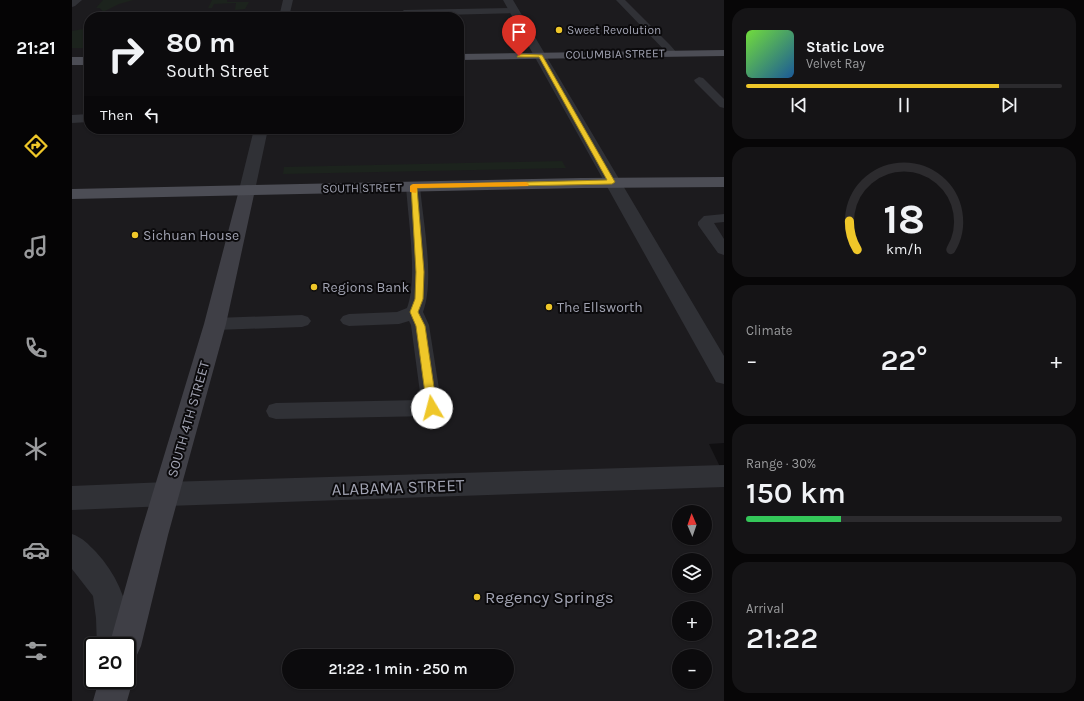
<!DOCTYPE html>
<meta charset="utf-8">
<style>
:root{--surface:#0c0b0d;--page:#151416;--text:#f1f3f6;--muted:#9a9b9d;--line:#2c2b2e;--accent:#efc729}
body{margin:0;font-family:Karla,sans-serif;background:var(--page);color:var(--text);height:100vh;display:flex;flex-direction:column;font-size:15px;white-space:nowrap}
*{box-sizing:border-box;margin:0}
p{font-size:13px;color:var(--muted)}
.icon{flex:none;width:22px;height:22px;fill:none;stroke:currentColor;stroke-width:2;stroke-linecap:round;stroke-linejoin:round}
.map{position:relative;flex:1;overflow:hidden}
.panel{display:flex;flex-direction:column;gap:8px;padding:8px;background:#070607;width:360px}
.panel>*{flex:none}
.banner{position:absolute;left:12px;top:12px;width:380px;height:122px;border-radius:16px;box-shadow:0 1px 3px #0004,0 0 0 1px var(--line);background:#0c0b0d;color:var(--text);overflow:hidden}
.needle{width:26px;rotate:358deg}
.buttons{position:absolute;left:600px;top:505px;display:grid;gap:8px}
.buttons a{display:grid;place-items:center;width:40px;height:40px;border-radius:50%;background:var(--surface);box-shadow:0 1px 3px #0004,0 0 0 1px var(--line);font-size:20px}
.speed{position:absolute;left:12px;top:637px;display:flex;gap:8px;font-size:20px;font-weight:700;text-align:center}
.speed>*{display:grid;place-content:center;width:52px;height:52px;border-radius:50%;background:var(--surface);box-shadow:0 1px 3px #0004,0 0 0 1px var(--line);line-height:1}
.speed .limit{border:2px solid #111;border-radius:6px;background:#fff;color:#111}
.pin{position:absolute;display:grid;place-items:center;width:34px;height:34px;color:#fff;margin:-41px -17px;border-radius:50% 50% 50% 0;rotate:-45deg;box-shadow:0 0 4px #0007}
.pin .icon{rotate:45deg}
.me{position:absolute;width:44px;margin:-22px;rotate:352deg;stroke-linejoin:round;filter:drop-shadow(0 0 3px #0008)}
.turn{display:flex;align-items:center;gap:14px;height:84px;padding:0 16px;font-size:18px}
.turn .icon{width:52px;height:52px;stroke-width:2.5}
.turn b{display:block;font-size:28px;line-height:34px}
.then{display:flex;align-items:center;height:38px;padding:0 16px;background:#0003;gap:8px;font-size:15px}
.big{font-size:30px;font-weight:600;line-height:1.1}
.panel .tile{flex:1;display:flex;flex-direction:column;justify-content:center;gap:6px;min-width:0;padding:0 14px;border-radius:16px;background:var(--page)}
.panel .dial{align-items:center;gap:0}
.dial svg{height:104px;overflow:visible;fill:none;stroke:var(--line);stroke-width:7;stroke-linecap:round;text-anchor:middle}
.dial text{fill:var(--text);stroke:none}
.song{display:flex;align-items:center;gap:12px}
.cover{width:48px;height:48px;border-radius:6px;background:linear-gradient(135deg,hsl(100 70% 55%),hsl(210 70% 35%))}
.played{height:4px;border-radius:2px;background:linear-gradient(90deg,var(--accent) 80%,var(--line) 80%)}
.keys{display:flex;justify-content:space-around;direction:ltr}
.heat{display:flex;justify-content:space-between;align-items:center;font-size:22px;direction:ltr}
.charge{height:6px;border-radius:3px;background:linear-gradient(90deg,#34c759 30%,var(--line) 0)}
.trip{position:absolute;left:210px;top:649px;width:232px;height:40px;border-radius:20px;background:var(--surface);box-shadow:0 1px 3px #0004,0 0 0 1px var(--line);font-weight:600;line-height:40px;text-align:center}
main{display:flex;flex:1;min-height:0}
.tabs{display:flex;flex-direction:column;width:72px;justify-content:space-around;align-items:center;background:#050405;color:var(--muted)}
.tabs .icon{width:28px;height:28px}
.tabs .on{color:var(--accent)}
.tabs b{font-size:18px;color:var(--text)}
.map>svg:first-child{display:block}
.built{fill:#1c1b1e;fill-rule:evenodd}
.green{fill:#1c231d}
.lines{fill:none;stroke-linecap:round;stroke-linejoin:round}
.service{fill:#303136;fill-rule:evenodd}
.minor{fill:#303136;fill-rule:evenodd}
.tertiary{fill:#303136;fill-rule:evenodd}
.secondary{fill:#3f3f46;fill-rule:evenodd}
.primary{fill:#4c4d55;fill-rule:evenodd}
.route{fill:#efc729;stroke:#9b811b}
.slow{fill:#f59e0b}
.poi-dot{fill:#efc729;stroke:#0b0a0c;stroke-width:1.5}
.labels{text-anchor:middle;stroke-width:4;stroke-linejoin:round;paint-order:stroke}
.far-poi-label{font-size:12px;fill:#a1a3b2;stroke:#0b0a0c;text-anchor:start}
.far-street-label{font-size:12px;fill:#a1a3b2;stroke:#0b0a0c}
.poi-label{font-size:14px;fill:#a1a3b2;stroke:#0b0a0c;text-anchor:start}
.street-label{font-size:14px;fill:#a1a3b2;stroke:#0b0a0c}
.near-street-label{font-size:17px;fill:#a1a3b2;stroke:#0b0a0c}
.near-poi-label{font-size:17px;fill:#a1a3b2;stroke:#0b0a0c;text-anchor:start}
</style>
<main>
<nav class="tabs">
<b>21:21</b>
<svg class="icon on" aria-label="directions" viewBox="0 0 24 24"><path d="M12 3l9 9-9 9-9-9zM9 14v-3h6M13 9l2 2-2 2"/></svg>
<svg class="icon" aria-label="music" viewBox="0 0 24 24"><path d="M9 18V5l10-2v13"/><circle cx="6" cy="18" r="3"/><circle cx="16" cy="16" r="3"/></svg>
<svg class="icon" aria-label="phone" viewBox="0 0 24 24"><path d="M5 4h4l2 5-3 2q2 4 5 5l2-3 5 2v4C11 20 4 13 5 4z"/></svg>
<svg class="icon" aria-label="climate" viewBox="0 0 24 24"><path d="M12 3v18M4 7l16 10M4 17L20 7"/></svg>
<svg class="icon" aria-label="car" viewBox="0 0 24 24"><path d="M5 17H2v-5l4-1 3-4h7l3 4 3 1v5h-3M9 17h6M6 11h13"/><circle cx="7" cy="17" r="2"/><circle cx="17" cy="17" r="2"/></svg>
<svg class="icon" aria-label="filters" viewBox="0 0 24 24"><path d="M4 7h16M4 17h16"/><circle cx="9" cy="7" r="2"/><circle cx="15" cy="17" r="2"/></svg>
</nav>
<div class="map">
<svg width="652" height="701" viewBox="0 0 652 701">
<rect width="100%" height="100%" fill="#100f11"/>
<path class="built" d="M0 0H652V443L637 444 652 475V701H0ZM17 17H387V129H17ZM607 512H633V538H607ZM607 560H633V586H607ZM607 608H633V634H607ZM21 646H55V680H21ZM217 656H435V682H217ZM607 656H633V682H607Z"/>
<path class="green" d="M31 0H61L47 4 31 12 28 8H24Z
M140 0H155V2H177L173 9 163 10 164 3 142 4 140 8H136Z
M17 28V48H0V31Z
M490 161 494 168 211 174 212 167Z"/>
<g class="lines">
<path class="service" d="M544 0H553L598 45 605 53 603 55H597Z
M443 8 447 11 446 13 332 16 328 13 332 10Z
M627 77 631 78 652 99V108L648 107 623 82 622 80Z
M17 114V122L0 123V115Z
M341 182 346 183 348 186C351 222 363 280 351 312L357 325 370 408 367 414 360 416 204 419 197 417 194 411 197 405 204 403 349 400 339 325 337 321 327 324 277 326 271 324 268 320 271 316 277 314 325 312 335 308C346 280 336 218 334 186L336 183Z
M652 214V222L642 223 652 239V255L646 253 626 225V222L632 216Z
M230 315 236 317 239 321 236 325 230 327 143 330 137 328 134 324 137 320 143 318Z"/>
<path class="minor" d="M431 0H441L652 356V384L644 382Z
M652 465V487L95 506 85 502 81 494 85 486 95 482Z"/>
<path class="tertiary" d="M0 0H10L3 6 0 7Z
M211 0H221L217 17H207Z
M182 129H196L183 190 181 193 175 195 169 193 167 190Z
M95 482 105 486 109 494 105 502 95 506 0 510V486Z
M0 534C11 538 16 544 24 552 44 574 55 598 57 627 57 636 58 644 55 651V646H25L24 618 21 596 0 569Z"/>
<path class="secondary" d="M175 185 181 187 183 190 154 324 96 535 69 646 64 657 55 661V646H37L68 535 132 324 167 190 169 187Z
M55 668 61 680 55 701H21L27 680H55Z"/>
<path class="primary" d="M652 50V56L387 60V54Z
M0 57H17V65H0Z
M652 177V187L510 188 0 199V189L510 178Z"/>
</g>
<path class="route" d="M447 54 470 55 543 182 540 184 345 188 352 272 351 299 346 312 353 326 365 408 363 411H356L355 408 344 326 338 312 343 299 344 272 339 185 535 180 467 57H445Z"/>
<path class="slow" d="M454 182 457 184 456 186 345 188 344 193 338 192V186L341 184Z"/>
<g class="poi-dot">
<circle cx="487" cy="30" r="4"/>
<circle cx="63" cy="235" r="4"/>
<circle cx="242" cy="287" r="4"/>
<circle cx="477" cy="307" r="4"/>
<circle cx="405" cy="597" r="4"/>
</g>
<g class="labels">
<g class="far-poi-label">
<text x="495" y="34">Sweet Revolution</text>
</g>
<g class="far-street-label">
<text transform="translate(543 54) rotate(-1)" y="4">COLUMBIA STREET</text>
<text transform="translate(290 188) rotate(-1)" y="4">SOUTH STREET</text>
</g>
<g class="poi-label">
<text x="71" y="240">Sichuan House</text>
<text x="250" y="292">Regions Bank</text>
<text x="485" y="312">The Ellsworth</text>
</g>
<g class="street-label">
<text transform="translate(116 419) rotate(-74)" y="5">SOUTH 4TH STREET</text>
</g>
<g class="near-street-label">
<text transform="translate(326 487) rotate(-2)" y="6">ALABAMA STREET</text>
</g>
<g class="near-poi-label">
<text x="413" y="603">Regency Springs</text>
</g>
</g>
</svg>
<div class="buttons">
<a><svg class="needle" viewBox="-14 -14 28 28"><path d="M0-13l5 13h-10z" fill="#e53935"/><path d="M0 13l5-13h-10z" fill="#9a9b9d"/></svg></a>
<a><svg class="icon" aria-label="layers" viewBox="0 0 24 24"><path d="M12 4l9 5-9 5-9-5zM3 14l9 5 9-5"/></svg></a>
<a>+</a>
<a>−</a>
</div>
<div class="speed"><div class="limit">20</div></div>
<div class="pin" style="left:447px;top:56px;background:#d93025"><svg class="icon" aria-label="arrive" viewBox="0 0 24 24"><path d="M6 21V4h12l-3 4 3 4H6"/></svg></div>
<svg class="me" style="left:360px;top:408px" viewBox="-20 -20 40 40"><circle r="19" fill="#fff"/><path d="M0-13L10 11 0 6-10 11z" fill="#efc729"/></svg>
<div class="trip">21:22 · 1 min · 250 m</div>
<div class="banner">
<div class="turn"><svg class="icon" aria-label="right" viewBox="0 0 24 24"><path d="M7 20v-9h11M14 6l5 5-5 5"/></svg><div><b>80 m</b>South Street</div></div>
<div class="then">Then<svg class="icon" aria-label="left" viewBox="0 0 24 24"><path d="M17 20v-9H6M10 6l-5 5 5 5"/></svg></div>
</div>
</div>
<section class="panel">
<div class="tile">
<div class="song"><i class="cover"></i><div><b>Static Love</b><p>Velvet Ray</p></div></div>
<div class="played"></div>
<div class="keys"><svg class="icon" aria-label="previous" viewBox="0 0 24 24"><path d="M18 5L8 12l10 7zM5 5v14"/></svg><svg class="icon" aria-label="pause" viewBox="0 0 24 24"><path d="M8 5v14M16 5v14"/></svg><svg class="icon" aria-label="next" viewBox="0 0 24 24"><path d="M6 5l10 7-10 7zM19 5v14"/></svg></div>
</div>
<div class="tile dial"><svg viewBox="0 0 100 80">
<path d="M14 69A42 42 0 1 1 86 69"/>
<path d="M14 69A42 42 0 0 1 8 47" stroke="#efc729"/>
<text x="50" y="56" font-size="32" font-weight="700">18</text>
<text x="50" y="72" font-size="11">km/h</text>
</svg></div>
<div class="tile"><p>Climate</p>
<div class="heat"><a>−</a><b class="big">22°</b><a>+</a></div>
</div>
<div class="tile"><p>Range · 30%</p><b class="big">150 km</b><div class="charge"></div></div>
<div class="tile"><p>Arrival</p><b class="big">21:22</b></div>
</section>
</main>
